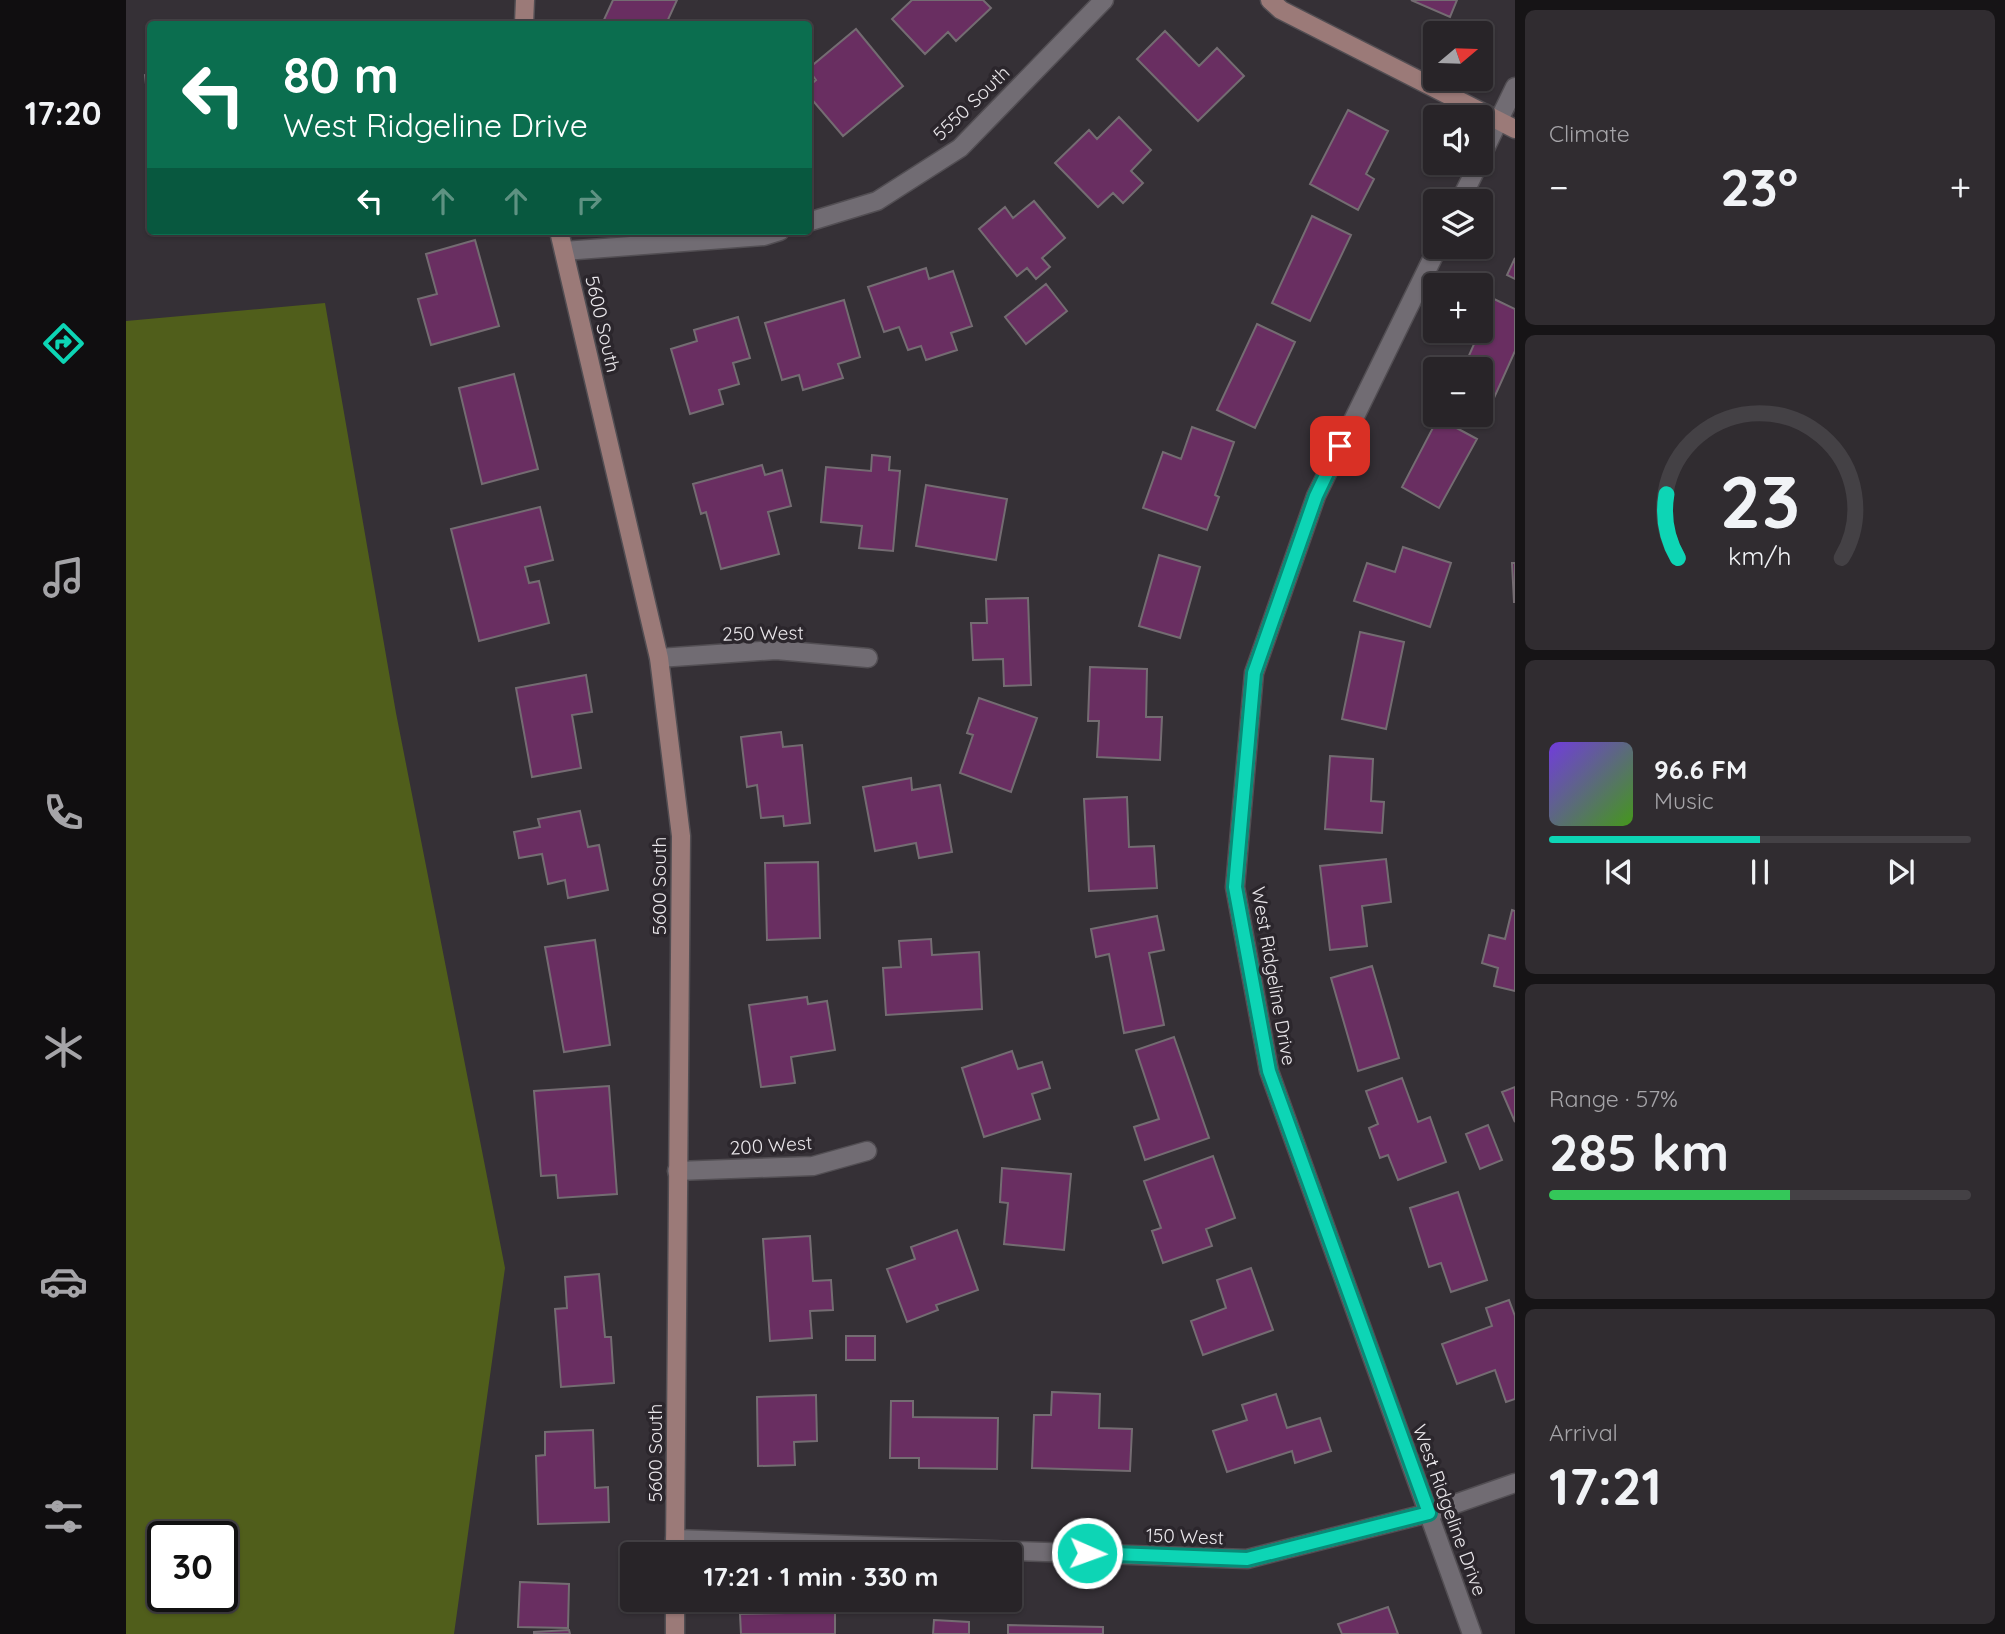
<!DOCTYPE html>
<meta charset="utf-8">
<style>
:root{--surface:#282428;--page:#302c30;--text:#f1f3f6;--muted:#a5a4a8;--line:#444145;--accent:#0dd5b5}
body{margin:0;font-family:Quicksand,sans-serif;background:var(--page);color:var(--text);height:100vh;display:flex;flex-direction:column;font-size:26px;white-space:nowrap}
*{box-sizing:border-box;margin:0}
p{font-size:23px;color:var(--muted)}
.icon{flex:none;width:38px;height:38px;fill:none;stroke:currentColor;stroke-width:2;stroke-linecap:round;stroke-linejoin:round}
.map{position:relative;flex:1;overflow:hidden}
.panel{display:flex;flex-direction:column;gap:10px;padding:10px;background:#161416;width:490px}
.panel>*{flex:none}
.top-card{position:absolute;left:21px;top:21px;width:665px;height:214px;border-radius:7px;box-shadow:0 2px 5px #0004,0 0 0 2px var(--line);background:#0b6e4f;color:#fff;overflow:hidden}
.needle{width:46px;rotate:71deg}
.fabs{position:absolute;left:1297px;top:21px;display:grid;gap:14px}
.fabs a{display:grid;place-items:center;width:70px;height:70px;border-radius:7px;background:var(--surface);box-shadow:0 2px 5px #0004,0 0 0 2px var(--line);font-size:35px}
.speed{position:absolute;left:21px;top:1521px;display:flex;gap:14px;font-size:35px;font-weight:700;text-align:center}
.speed>*{display:grid;place-content:center;width:91px;height:91px;border-radius:50%;background:var(--surface);box-shadow:0 2px 5px #0004,0 0 0 2px var(--line);line-height:1}
.speed .limit{border:4px solid #111;border-radius:10px;background:#fff;color:#111}
.pin{position:absolute;display:grid;place-items:center;width:60px;height:60px;color:#fff;margin:-30px;border-radius:14px;box-shadow:0 4px 10px #0006}
.me{position:absolute;width:77px;margin:-38px;rotate:92deg;stroke-linejoin:round;filter:drop-shadow(0 0 5px #0008)}
.turn{display:flex;align-items:center;gap:24px;height:147px;padding:0 21px;font-size:32px}
.turn .icon{width:91px;height:91px;stroke-width:2.5}
.turn b{display:block;font-size:49px;line-height:60px}
.lanes{display:flex;align-items:center;height:66px;padding:0 21px;background:#0003;justify-content:center;gap:35px;direction:ltr}
.lanes .off{opacity:.35}
.big{font-size:52px;font-weight:700;line-height:1.1}
.panel .card{flex:1;display:flex;flex-direction:column;justify-content:center;gap:10px;min-width:0;padding:0 24px;border-radius:10px;background:var(--page)}
.panel .dial{align-items:center;gap:0}
.dial svg{height:182px;overflow:visible;fill:none;stroke:var(--line);stroke-width:7;stroke-linecap:round;text-anchor:middle}
.dial text{fill:var(--text);stroke:none}
.song{display:flex;align-items:center;gap:21px}
.cover{width:84px;height:84px;border-radius:10px;background:linear-gradient(135deg,hsl(260 70% 55%),hsl(100 70% 35%))}
.played{height:7px;border-radius:4px;background:linear-gradient(90deg,var(--accent) 50%,var(--line) 50%)}
.keys{display:flex;justify-content:space-around;direction:ltr}
.heat{display:flex;justify-content:space-between;align-items:center;font-size:38px;direction:ltr}
.charge{height:10px;border-radius:5px;background:linear-gradient(90deg,#34c759 57%,var(--line) 0)}
.trip{position:absolute;left:494px;top:1542px;width:402px;height:70px;border-radius:7px;background:var(--surface);box-shadow:0 2px 5px #0004,0 0 0 2px var(--line);font-weight:700;line-height:70px;text-align:center}
main{display:flex;flex:1;min-height:0}
.dock{display:flex;flex-direction:column;width:126px;justify-content:space-around;align-items:center;background:#100e10;color:var(--muted)}
.dock .icon{width:49px;height:49px}
.dock .current{color:var(--accent)}
.dock b{font-size:32px;color:var(--text)}
.map>svg:first-child{display:block}
.green{fill:#505e1b;fill-rule:evenodd}
.building{fill:#692e61;stroke:#746c72;stroke-width:2}
.lines{fill:none;stroke-linecap:round;stroke-linejoin:round}
.minor-casing{stroke:#524e53;stroke-width:21}
.tertiary-casing{stroke:#524e53;stroke-width:21}
.secondary-casing{stroke:#524e53;stroke-width:21}
.minor{stroke:#716c73;stroke-width:18}
.tertiary{stroke:#716c73;stroke-width:18}
.secondary{stroke:#9b7a78;stroke-width:18}
.route-casing{stroke:#088a76;stroke-width:18}
.route{stroke:#0dd5b5;stroke-width:12}
.labels{text-anchor:middle;stroke-width:7;stroke-linejoin:round;paint-order:stroke}
.street-label{font-size:19px;fill:#eae7eb;stroke:#2b262c}
</style>
<main>
<nav class="dock">
<b>17:20</b>
<svg class="icon current" aria-label="directions" viewBox="0 0 24 24"><path d="M12 3l9 9-9 9-9-9zM9 14v-3h6M13 9l2 2-2 2"/></svg>
<svg class="icon" aria-label="music" viewBox="0 0 24 24"><path d="M9 18V5l10-2v13"/><circle cx="6" cy="18" r="3"/><circle cx="16" cy="16" r="3"/></svg>
<svg class="icon" aria-label="phone" viewBox="0 0 24 24"><path d="M5 4h4l2 5-3 2q2 4 5 5l2-3 5 2v4C11 20 4 13 5 4z"/></svg>
<svg class="icon" aria-label="climate" viewBox="0 0 24 24"><path d="M12 3v18M4 7l16 10M4 17L20 7"/></svg>
<svg class="icon" aria-label="car" viewBox="0 0 24 24"><path d="M5 17H2v-5l4-1 3-4h7l3 4 3 1v5h-3M9 17h6M6 11h13"/><circle cx="7" cy="17" r="2"/><circle cx="17" cy="17" r="2"/></svg>
<svg class="icon" aria-label="filters" viewBox="0 0 24 24"><path d="M4 7h16M4 17h16"/><circle cx="9" cy="7" r="2"/><circle cx="15" cy="17" r="2"/></svg>
</nav>
<div class="map">
<svg width="1389" height="1634" viewBox="0 0 1389 1634">
<rect width="100%" height="100%" fill="#353036"/>
<path class="green" d="M199 303 270 713 379 1268 328 1634H0V321ZM96 1536V1596H37V1536Z"/>
<path class="building" d="M487 0H551L540 24H476Z
M786 0H857L865 8 830 41 822 32 799 54 766 19Z
M1285 0H1331L1324 17Z
M730 29 777 86 717 136 682 95V87L690 80 682 69Z
M1039 31 1073 66 1091 48 1118 76 1072 121 1011 59Z
M24 74V122L19 75Z
M1222 110 1262 131 1240 174 1248 179 1232 210 1184 184Z
M993 117 1025 150 1005 171 1017 183 997 203 987 193 972 207 929 163 963 130 971 139Z
M908 201 939 238 916 258 924 267 910 279 901 268 891 276 853 229 879 207 887 218Z
M1186 216 1225 235 1184 321 1146 303Z
M349 240 373 326 305 345 292 299 311 294 300 254Z
M1389 258V279L1381 275Z
M800 268 803 279 827 271 846 326 825 333 831 350 800 360 795 346 782 350 773 327 758 332 742 287Z
M920 284 941 311 900 344 879 317Z
M1368 299 1389 309V351L1368 398 1354 392V369H1337Z
M718 300 734 357 712 364 717 378 677 390 673 375 656 380 639 323Z
M612 317 624 358 607 363 613 384 593 390 597 404 564 414 545 349 571 341 568 330Z
M1131 324 1169 342 1129 428 1091 410Z
M388 374 412 469 356 484 333 388Z
M1312 418 1351 439 1313 508 1276 487Z
M1066 427 1108 442 1089 495 1093 497 1081 530 1017 508 1037 452 1055 459Z
M746 455 764 457 763 470 774 471 767 551 733 548 736 526 695 522 700 467 745 471Z
M636 465 639 475 656 470 665 506 642 512 653 554 595 569 580 512 575 514 567 484Z
M800 485 881 499 870 560 790 546Z
M414 507 427 560 399 567 403 583 413 581 423 623 353 641 325 529Z
M1277 547 1325 563 1304 627 1228 601 1241 563 1269 572Z
M1033 555 1074 567 1054 638 1013 626Z
M1386 563H1389V602H1388Z
M902 598 905 685 878 686 877 659 847 660 845 623H861L860 599Z
M1234 632 1278 642 1260 729 1216 719Z
M964 667 1021 669 1020 717H1036L1034 760 971 757 973 721H962Z
M460 675 466 712 446 715 455 768 406 777 390 688Z
M853 698 911 718 885 792 834 773 847 735 841 733Z
M655 732 657 747 676 745 684 823 658 826 657 816 635 818 631 785 621 787 615 737Z
M1204 756 1247 759 1245 801 1258 802 1256 833 1199 829Z
M785 778 786 790 814 785 826 852 793 858 790 843 749 851 737 787Z
M1001 797 1003 847 1028 846 1031 888 963 891 958 799Z
M454 811 462 847 473 845 482 890 442 898 439 880 422 884 416 854 393 858 388 832 414 827 412 819Z
M1260 859 1265 902 1236 906 1241 946 1204 950 1194 866Z
M692 862 694 938 641 940 639 863Z
M1386 910 1389 911V991L1368 986 1372 968 1356 963 1363 935 1379 939Z
M1031 916 1038 950 1023 953 1038 1025 998 1033 983 954 970 957 965 929Z
M805 939 806 955 853 952 856 1009 760 1015 757 968 775 967 773 941Z
M469 940 484 1045 438 1052 419 947Z
M1246 966 1273 1058 1232 1071 1205 978Z
M681 997 682 1004 701 1001 709 1050 665 1057 669 1083 635 1087 623 1005Z
M1048 1037 1083 1138 1019 1160 1008 1127 1033 1119 1010 1050Z
M886 1051 892 1069 916 1062 924 1088 906 1094 914 1119 858 1137 836 1068Z
M1276 1078 1292 1122 1304 1117 1320 1162 1272 1180 1262 1155 1254 1158 1243 1128 1252 1124 1240 1091Z
M483 1086 491 1194 432 1198 430 1175 415 1176 408 1091Z
M1389 1087V1122L1376 1092Z
M1362 1125 1376 1160 1354 1169 1340 1134Z
M1087 1156 1109 1218 1080 1229 1086 1246 1037 1263 1026 1231 1035 1228 1018 1181Z
M876 1168 945 1174 938 1250 878 1244 882 1203 874 1202Z
M1332 1192 1361 1280 1325 1292 1315 1263 1303 1267 1284 1208Z
M831 1230 852 1290 810 1305 812 1310 781 1322 761 1269 789 1259 785 1247Z
M684 1236 687 1281 705 1280 707 1310 684 1311 686 1338 644 1341 637 1239Z
M1125 1268 1147 1330 1077 1355 1065 1321 1100 1308 1091 1280Z
M473 1274 479 1337H485L488 1383 435 1387 429 1309 441 1308 439 1277Z
M1383 1300 1389 1316V1399L1380 1402 1369 1370 1331 1384 1316 1344 1366 1326 1360 1308Z
M720 1336H749V1360H720Z
M926 1392 974 1394 973 1428 1006 1429 1004 1471 906 1468 908 1415H925Z
M1150 1394 1161 1428 1194 1418 1205 1451 1169 1463 1166 1451 1101 1472 1087 1431 1121 1420 1116 1405Z
M690 1395 691 1441 668 1442 669 1465 632 1466 631 1397Z
M765 1401H787V1417L872 1418 871 1469 793 1468V1458H764Z
M467 1430 469 1488 482 1487 483 1522 412 1524 410 1456 419 1455V1432Z
M394 1582 443 1584 442 1628 392 1627Z
M1262 1607 1272 1634H1216L1212 1624Z
M709 1612V1634H615L614 1614Z
M808 1620 843 1622V1634H807Z
M882 1625 977 1627V1634H882Z
M443 1630 444 1634H408V1632Z"/>
<g class="lines">
<g class="minor-casing">
<path id="minor" d="M682 222 751 201 834 148 978 0
M438 251 638 236 654 231
M533 658 650 650 742 658
M551 1171 687 1166 741 1151
M549 1539 1121 1559 1303 1513 1389 1483"/>
</g>
<g class="tertiary-casing">
<path id="tertiary" d="M1354 159 1389 87
M1334 201 1353 163
M1312 247 1190 496 1128 673 1109 887 1143 1071 1346 1634"/>
</g>
<g class="secondary-casing">
<path id="secondary" d="M1144 0 1155 10 1389 129
M398 24 399 0
M433 231 533 658 555 836 549 1554
M549 1634V1600"/>
</g>
<use href="#minor" class="minor"/>
<use href="#tertiary" class="tertiary"/>
<use href="#secondary" class="secondary"/>
</g>
<g class="lines">
<g class="route-casing">
<path id="route" d="M961 1553 1121 1559 1303 1513 1143 1071 1109 887 1128 673 1190 496 1214 446"/>
</g>
<use href="#route" class="route"/>
</g>
<g class="labels">
<g class="street-label">
<text transform="translate(845 103) rotate(-44)" y="7">5550 South</text>
<text transform="translate(477 324) rotate(77)" y="7">5600 South</text>
<text transform="translate(637 633) rotate(-1)" y="7">250 West</text>
<text transform="translate(533 886) rotate(-90)" y="7">5600 South</text>
<text transform="translate(1148 976) rotate(80)" y="7">West Ridgeline Drive</text>
<text transform="translate(645 1145) rotate(-4)" y="7">200 West</text>
<text transform="translate(529 1453) rotate(-90)" y="7">5600 South</text>
<text transform="translate(1324 1510) rotate(70)" y="7">West Ridgeline Drive</text>
<text transform="translate(1059 1536) rotate(2)" y="7">150 West</text>
</g>
</g>
</svg>
<div class="fabs">
<a><svg class="needle" viewBox="-14 -14 28 28"><path d="M0-13l5 13h-10z" fill="#e53935"/><path d="M0 13l5-13h-10z" fill="#a5a4a8"/></svg></a>
<a><svg class="icon" aria-label="sound" viewBox="0 0 24 24"><path d="M4 9h4l5-4v14l-5-4H4zM17 9q2 3 0 6"/></svg></a>
<a><svg class="icon" aria-label="layers" viewBox="0 0 24 24"><path d="M12 4l9 5-9 5-9-5zM3 14l9 5 9-5"/></svg></a>
<a>+</a>
<a>−</a>
</div>
<div class="speed"><div class="limit">30</div></div>
<div class="pin" style="left:1214px;top:446px;background:#d93025"><svg class="icon" aria-label="arrive" viewBox="0 0 24 24"><path d="M6 21V4h12l-3 4 3 4H6"/></svg></div>
<svg class="me" style="left:961px;top:1553px" viewBox="-20 -20 40 40"><circle r="17" fill="#0dd5b5" stroke="#fff" stroke-width="3"/><path d="M0-11L8 9 0 5-8 9z" fill="#fff"/></svg>
<div class="trip">17:21 · 1 min · 330 m</div>
<div class="top-card">
<div class="turn"><svg class="icon" aria-label="left" viewBox="0 0 24 24"><path d="M17 20v-9H6M10 6l-5 5 5 5"/></svg><div><b>80 m</b>West Ridgeline Drive</div></div>
<div class="lanes"><svg class="icon" aria-label="left" viewBox="0 0 24 24"><path d="M17 20v-9H6M10 6l-5 5 5 5"/></svg><svg class="icon off" aria-label="ahead" viewBox="0 0 24 24"><path d="M12 20V5M6 11l6-6 6 6"/></svg><svg class="icon off" aria-label="ahead" viewBox="0 0 24 24"><path d="M12 20V5M6 11l6-6 6 6"/></svg><svg class="icon off" aria-label="right" viewBox="0 0 24 24"><path d="M7 20v-9h11M14 6l5 5-5 5"/></svg></div>
</div>
</div>
<section class="panel">
<div class="card"><p>Climate</p>
<div class="heat"><a>−</a><b class="big">23°</b><a>+</a></div>
</div>
<div class="card dial"><svg viewBox="0 0 100 80">
<path d="M14 69A42 42 0 1 1 86 69"/>
<path d="M14 69A42 42 0 0 1 9 41" stroke="#0dd5b5"/>
<text x="50" y="56" font-size="32" font-weight="700">23</text>
<text x="50" y="72" font-size="11">km/h</text>
</svg></div>
<div class="card">
<div class="song"><i class="cover"></i><div><b>96.6 FM</b><p>Music</p></div></div>
<div class="played"></div>
<div class="keys"><svg class="icon" aria-label="previous" viewBox="0 0 24 24"><path d="M18 5L8 12l10 7zM5 5v14"/></svg><svg class="icon" aria-label="pause" viewBox="0 0 24 24"><path d="M8 5v14M16 5v14"/></svg><svg class="icon" aria-label="next" viewBox="0 0 24 24"><path d="M6 5l10 7-10 7zM19 5v14"/></svg></div>
</div>
<div class="card"><p>Range · 57%</p><b class="big">285 km</b><div class="charge"></div></div>
<div class="card"><p>Arrival</p><b class="big">17:21</b></div>
</section>
</main>
